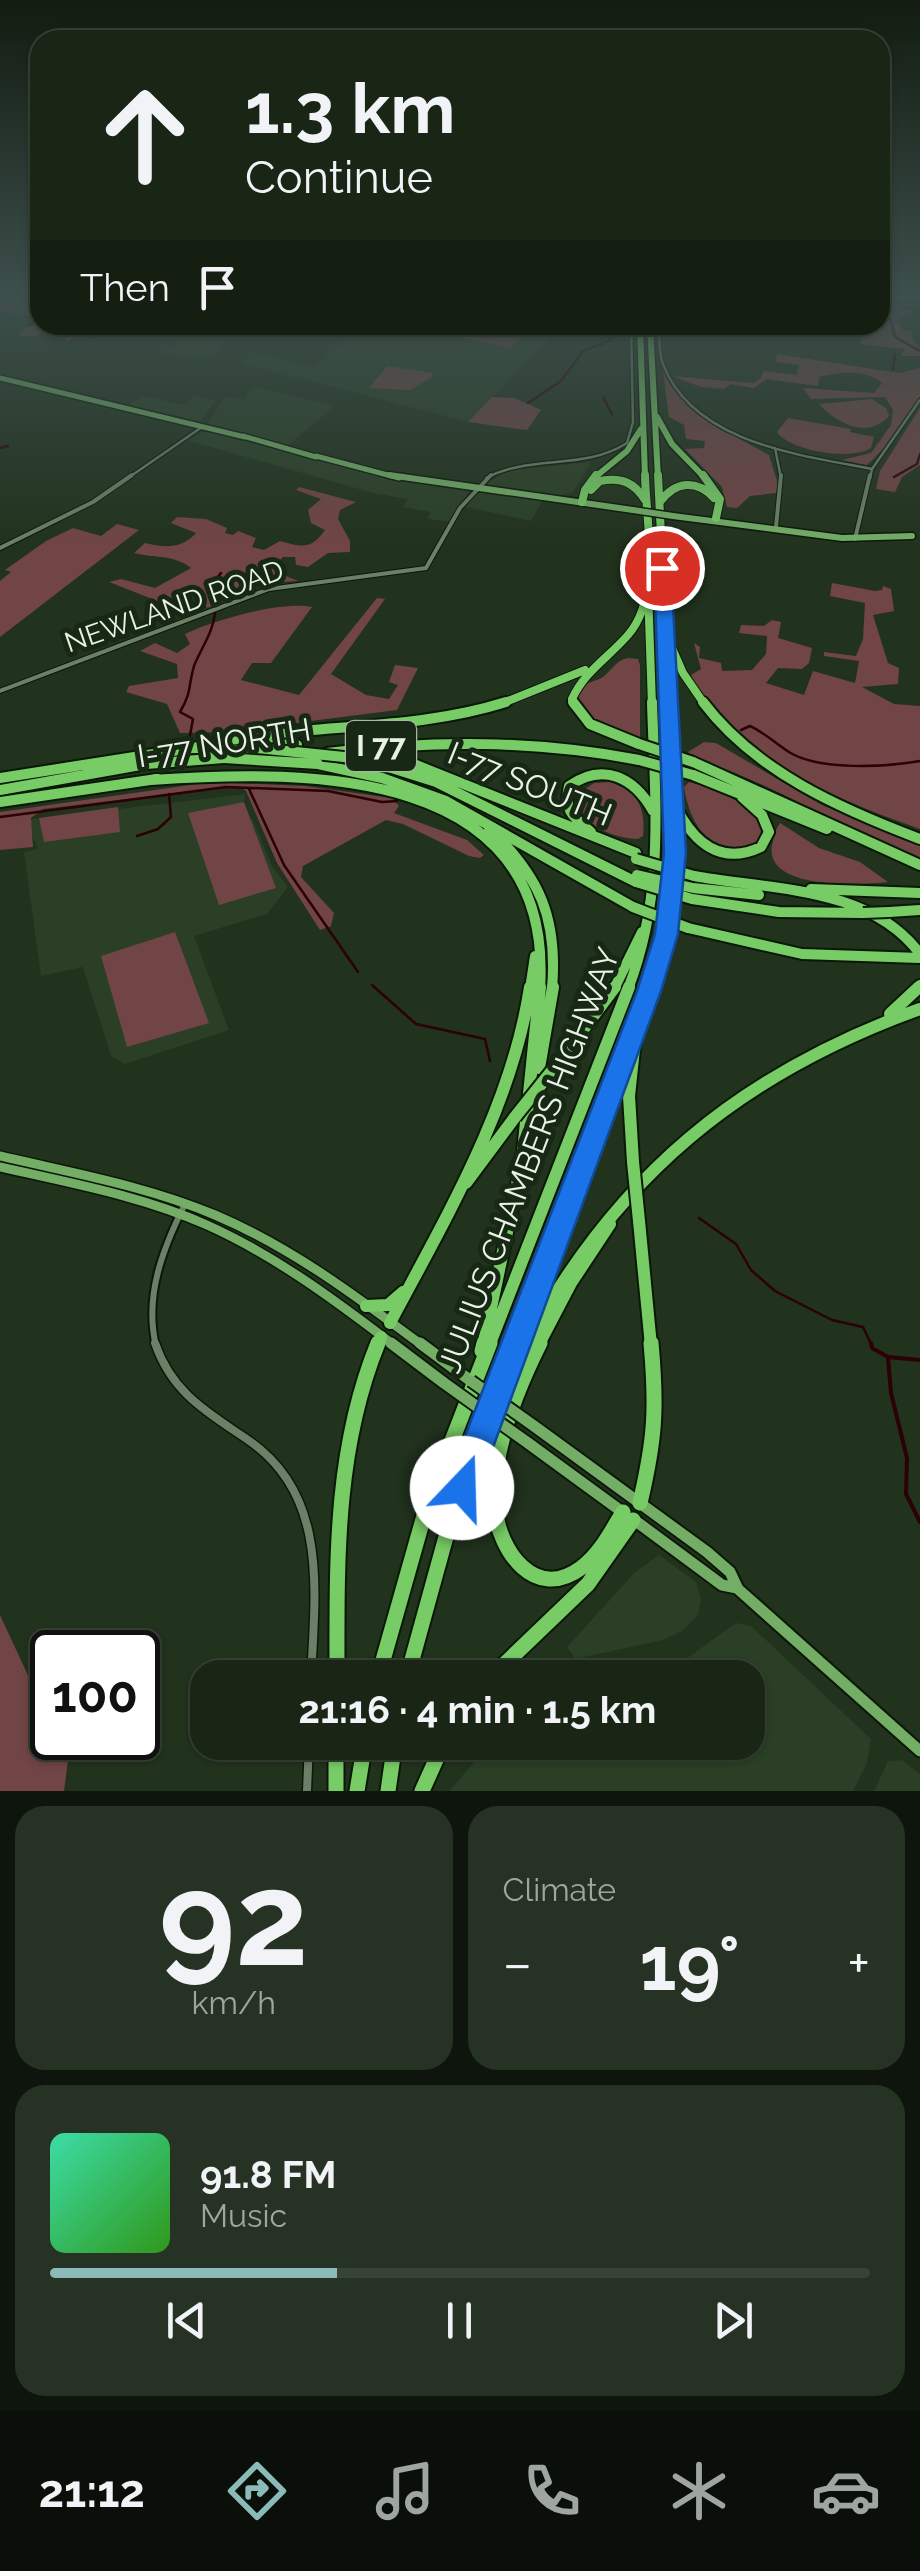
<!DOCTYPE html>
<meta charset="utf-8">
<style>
:root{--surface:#192616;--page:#263223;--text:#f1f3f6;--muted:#9fa5a1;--line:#374335;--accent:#8bbbb9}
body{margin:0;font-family:Raleway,sans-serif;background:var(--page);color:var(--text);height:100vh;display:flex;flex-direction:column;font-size:38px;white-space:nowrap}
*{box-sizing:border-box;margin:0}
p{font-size:32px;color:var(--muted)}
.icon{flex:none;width:55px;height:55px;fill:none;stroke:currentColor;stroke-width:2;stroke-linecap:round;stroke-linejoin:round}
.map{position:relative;height:1791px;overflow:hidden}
.sheet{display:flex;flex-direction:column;gap:15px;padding:15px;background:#0e150c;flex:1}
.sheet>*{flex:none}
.top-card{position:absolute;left:30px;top:30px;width:860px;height:305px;border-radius:30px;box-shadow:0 2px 8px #0004,0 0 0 2px var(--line);background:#192616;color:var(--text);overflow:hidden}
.speed{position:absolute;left:30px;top:1630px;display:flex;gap:20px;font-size:50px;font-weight:700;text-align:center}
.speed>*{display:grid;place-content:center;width:130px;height:130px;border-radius:50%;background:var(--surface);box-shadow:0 2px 8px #0004,0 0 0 2px var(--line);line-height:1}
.speed .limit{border:5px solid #111;border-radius:15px;background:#fff;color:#111}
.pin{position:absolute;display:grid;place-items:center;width:85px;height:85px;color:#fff;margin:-42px;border:5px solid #fff;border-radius:50%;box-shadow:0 2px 10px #0007}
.me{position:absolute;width:110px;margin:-55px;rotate:21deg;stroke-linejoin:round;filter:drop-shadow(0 0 8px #0008)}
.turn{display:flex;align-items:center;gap:35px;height:210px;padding:0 50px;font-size:45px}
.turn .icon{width:130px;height:130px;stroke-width:2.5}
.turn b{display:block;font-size:70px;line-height:85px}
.then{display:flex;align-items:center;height:95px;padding:0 50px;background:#0003;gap:20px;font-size:38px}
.big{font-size:75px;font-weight:700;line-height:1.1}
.sheet .tile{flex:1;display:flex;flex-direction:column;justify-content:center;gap:15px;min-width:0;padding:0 35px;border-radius:30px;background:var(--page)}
.sheet .dial{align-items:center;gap:0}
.dial b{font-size:130px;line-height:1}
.song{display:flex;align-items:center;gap:30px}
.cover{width:120px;height:120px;border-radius:15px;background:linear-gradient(135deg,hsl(160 70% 55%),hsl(110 70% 35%))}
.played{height:10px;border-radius:5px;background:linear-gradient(90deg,var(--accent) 35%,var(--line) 35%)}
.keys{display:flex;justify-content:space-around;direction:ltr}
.heat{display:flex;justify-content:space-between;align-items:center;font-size:55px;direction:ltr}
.sheet .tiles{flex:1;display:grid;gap:15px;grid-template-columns:1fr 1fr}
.tile:last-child{grid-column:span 2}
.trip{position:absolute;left:190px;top:1660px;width:575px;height:100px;border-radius:30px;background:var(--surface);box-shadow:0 2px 8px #0004,0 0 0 2px var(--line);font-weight:700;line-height:100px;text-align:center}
.menu{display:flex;height:160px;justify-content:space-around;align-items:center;background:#0a0f09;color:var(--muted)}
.menu .icon{width:70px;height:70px}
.menu .current{color:var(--accent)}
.menu b{font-size:45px;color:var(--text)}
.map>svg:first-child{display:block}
.built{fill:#2a3f25}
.green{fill:#714445}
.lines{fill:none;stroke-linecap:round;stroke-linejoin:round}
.stream-far1{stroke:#2b0006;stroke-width:2.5}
.stream{stroke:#2b0006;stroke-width:4}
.minor-far3-casing{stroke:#0a1907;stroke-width:5}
.minor-far2-casing{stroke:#0a1907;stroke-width:6}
.minor-far1-casing{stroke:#0a1907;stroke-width:10}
.minor-casing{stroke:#0a1907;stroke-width:11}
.major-far3-casing{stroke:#0a1907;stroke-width:8}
.major-far2-casing{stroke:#0a1907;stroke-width:9}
.major-far1-casing{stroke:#0a1907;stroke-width:12}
.major-casing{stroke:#0a1907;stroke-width:15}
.highway-far4-casing{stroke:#0a1907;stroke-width:9}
.highway-far3-casing{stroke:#0a1907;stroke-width:10}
.highway-far2-casing{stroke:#0a1907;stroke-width:14}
.highway-far1-casing{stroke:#0a1907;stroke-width:16}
.highway-casing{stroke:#0a1907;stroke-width:19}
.minor-far3{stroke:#6c7f67;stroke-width:2.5}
.minor-far2{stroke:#6c7f67;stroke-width:4}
.minor-far1{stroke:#6c7f67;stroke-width:6}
.minor{stroke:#6c7f67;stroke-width:8}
.major-far3{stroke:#73ad66;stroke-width:5}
.major-far2{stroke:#73ad66;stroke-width:6}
.major-far1{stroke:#73ad66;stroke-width:9}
.major{stroke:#73ad66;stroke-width:11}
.highway-far4{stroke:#78cc66;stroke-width:6}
.highway-far3{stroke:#78cc66;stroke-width:8}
.highway-far2{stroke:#78cc66;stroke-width:10}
.highway-far1{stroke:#78cc66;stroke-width:12}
.highway{stroke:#78cc66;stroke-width:15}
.major-bridge-far1-casing{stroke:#0a1907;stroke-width:9;stroke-linecap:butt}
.major-bridge-casing{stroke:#0a1907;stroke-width:15;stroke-linecap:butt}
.highway-bridge-far1-casing{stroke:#0a1907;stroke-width:14;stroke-linecap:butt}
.highway-bridge-casing{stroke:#0a1907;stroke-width:16;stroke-linecap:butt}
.major-bridge-far1{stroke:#73ad66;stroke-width:6}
.major-bridge{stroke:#73ad66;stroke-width:11}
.highway-bridge-far1{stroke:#78cc66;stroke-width:10}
.highway-bridge{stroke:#78cc66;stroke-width:12}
.route{fill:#1a73e8;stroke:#114b97;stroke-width:2.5}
.labels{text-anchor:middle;stroke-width:10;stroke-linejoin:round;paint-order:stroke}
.far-street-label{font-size:28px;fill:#e8f3e5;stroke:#172814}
.shield{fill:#172814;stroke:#a9b6a6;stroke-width:2.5}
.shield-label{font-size:30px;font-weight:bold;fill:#e8f3e5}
.street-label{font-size:32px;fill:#e8f3e5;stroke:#172814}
</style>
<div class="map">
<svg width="920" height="1791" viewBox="0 0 920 1791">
<rect width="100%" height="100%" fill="#21321d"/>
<path class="built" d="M236 325 213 359 161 353 181 343 141 326Z
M364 325H517L555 333 468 422 244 364 251 352 313 367Z
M253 386 335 406 288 445 208 424 224 397 244 399Z
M142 396 184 405 195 396 216 400 200 422 129 405Z
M206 431 384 477 469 491 451 522 427 519 430 512 403 507 408 499 373 493 187 440Z
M588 462 590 464 573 492 562 496 485 484 507 471Z
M477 492 543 500 531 521 466 507Z
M245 794 243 808 253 820 272 866 288 887 267 914 194 936 229 1030 125 1064 111 1056 83 967 41 976 24 852 38 849 26 820Z
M659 1555 696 1582 701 1599 698 1615 682 1631 663 1640 575 1659 567 1647 635 1572Z
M736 1623 751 1626 871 1739 867 1763 853 1791H449L491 1743 748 1742V1678L620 1677 686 1659Z
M902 1760 920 1774V1791H874L888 1761Z"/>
<path class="green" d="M31 296H40V325H95L94 328 114 330H91L85 337 77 336 68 341 64 340 71 335 45 326 36 337 18 335 37 318 0 310V304L9 298 25 300Z
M880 296H920V306L887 310H913L897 320 902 330 913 332 911 338 920 347V356H901L905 349 860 344 866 325H880Z
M445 325H499L529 331 510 348 436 332Z
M777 354 899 373 920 368V397L885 447 867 465 842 460 871 453 891 425 893 410 885 397 811 399 803 388 874 393 882 383C865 369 840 372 819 377L818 386 767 379 754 388 730 384 724 389 701 387 672 376 753 383 761 378 763 371 797 375 799 365 776 362Z
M387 366 432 373V377L410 390 369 388Z
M663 371 679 395 716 426 769 455 778 484 776 493 750 496 737 508 727 507 722 487 685 449 704 448 705 441 686 439 684 425 669 417Z
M492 397 515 398 541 410 527 430 468 422Z
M872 399 886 408 889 416C867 440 837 423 819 404Z
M920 408V465L902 477 895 492 876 489 880 471Z
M788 418 851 429 850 432 874 437 871 448C851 461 790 451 777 432Z
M299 487 356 502 340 510 338 519 350 541V552L328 553 308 567 296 565 295 557H283L276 564 279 573 298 581 281 582 270 574 255 575 247 583 248 591 207 608 200 598 184 595 170 606 109 582 121 579 155 588 191 568C176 555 154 558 134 553L145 543C165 548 181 549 196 533L171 523 177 517 206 519 227 528 225 533 233 535 238 531 256 538 252 547 264 550 280 541C302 547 311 550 325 530L311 523 308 510 321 499 296 490Z
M117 524 139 530 0 637V581L11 572 5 570 46 541 73 528 101 536Z
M832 583 875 591 882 590 883 586 891 589 894 611 873 615 888 663 899 668 898 684 862 687 894 704 920 706V829C838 800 731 758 691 675L701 669 694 643 700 647 699 658 721 663 722 671 752 670 766 654 767 636 739 633 741 625 764 626 772 620 781 622 778 638 812 648 809 663 802 669 778 668 766 683 804 695 813 671 855 683 859 661 824 656V652L856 656 863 639 865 603 830 596Z
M377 598 385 599 331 674 366 695 389 699 398 685 389 682 395 665 418 668 397 710 225 732 180 733 167 704 126 692 129 686 178 678 177 664 140 651 155 643 177 653 190 644 185 634C215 620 279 601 312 607L271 663H252L241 680 299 695Z
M628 658 638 659 640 665V741C623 734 562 716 582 688 587 681 596 682 603 677 613 669 615 661 628 658Z
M704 742 716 743 822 805 920 845V861C842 829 773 782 692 758L688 752Z
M211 782 305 786 392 798 399 806 394 813 467 840 484 855 480 858 469 856 403 824 386 820 303 866 301 877 334 913 331 926 320 930 277 863 246 791 238 786 43 809 31 818 33 847 0 850V812Z
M610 782C638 792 646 807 643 836L638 839C611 838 574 823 581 792L594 783Z
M689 782C845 825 702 907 684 787Z
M244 802 276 888 219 905 188 813Z
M118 807 120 832 44 842 39 818Z
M780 823 819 848 860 862 888 882C859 885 764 890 772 845 774 836 775 830 780 823Z
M175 932 209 1023 127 1047 101 956Z
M0 1615 52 1727V1738H57L68 1761 64 1791H0Z"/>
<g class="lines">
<path class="stream-far1" d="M40 301 30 309 40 316
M880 303 920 302
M880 312 889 315 895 337 920 351
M74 325 91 337
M29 326 40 318
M620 328 623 325
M893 369 895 354
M603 397 612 414
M528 403 561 381 583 351 609 341 612 336
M0 448 8 446
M894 477 917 464 920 454
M214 604 211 586 221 573
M741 730 750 726C765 733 775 743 789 752 819 771 886 767 920 761
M190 735 193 719 180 712C192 692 188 686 194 666 201 648 213 633 215 613
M249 789 284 865 358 972
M0 817 226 787 328 791 382 802 397 801
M137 836 158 829 171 817 169 794
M372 985 416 1024 485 1039 490 1061
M699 1218 736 1244 751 1270 775 1291 832 1320 863 1327 872 1346"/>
<path class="stream" d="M871 1343 872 1348 888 1357 920 1360
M888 1358 891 1393 907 1458 906 1494 920 1522"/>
<g class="minor-far3-casing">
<path id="minor-far3" d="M659 325C660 338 658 352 663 364 693 443 800 455 872 469
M775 448 781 478
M128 478 202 427
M486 478C531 454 583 471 627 443L633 422 631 325
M870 478 872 469 920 400"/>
</g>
<g class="minor-far2-casing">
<path id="minor-far2" d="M776 527 781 475
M855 539 870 475
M0 548 93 502 132 475
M0 691 269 589 426 568 460 508 491 475"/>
</g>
<g class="minor-far1-casing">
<path id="minor-far1" d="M156 1346C144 1296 163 1248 185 1204"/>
</g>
<g class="minor-casing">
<path id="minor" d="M155 1343C172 1393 207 1412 248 1440 329 1495 315 1592 311 1678
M307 1791 309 1742"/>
</g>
<g class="major-far3-casing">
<path id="major-far3" d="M0 378 245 437
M243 436 316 457
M316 456 399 478"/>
</g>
<g class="major-far2-casing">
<path id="major-far2" d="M389 475 633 510
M673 516 842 538 912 536"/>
</g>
<g class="major-far1-casing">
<path id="major-far1" d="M0 1156C72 1173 146 1186 215 1215 291 1247 357 1297 423 1346
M0 1167C70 1183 142 1196 207 1225 276 1256 336 1301 395 1346"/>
</g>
<g class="major-casing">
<path id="major" d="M391 1343 444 1383
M420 1343 471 1381
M534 1426 707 1552 730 1572 738 1589 920 1751
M528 1443 621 1511
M633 1519 722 1585 737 1588"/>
</g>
<g class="highway-far4-casing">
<path id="highway-far4" d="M640 325 645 478
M650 325 658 478
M657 417 672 444 705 478
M594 478 627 451 641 429"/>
</g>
<g class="highway-far3-casing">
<path id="highway-far3" d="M658 475 666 634 683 673 705 705
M703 475 720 499 716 518
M591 490 600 481C621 477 634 482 645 500
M582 502 585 490 596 475
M660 502C675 481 697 479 714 498
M648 590 652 705
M666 634 669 705
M498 705 585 670
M574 705 572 699C585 671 608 658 628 635 662 596 646 523 645 475"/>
</g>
<g class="highway-far2-casing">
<path id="highway-far2" d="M573 702 590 724 639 744
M703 702C756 772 841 809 920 839
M263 744 297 745
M206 745C305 722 408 733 506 702
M203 751 267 749
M327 753C433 740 534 740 639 760
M363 759 436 782 636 882
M693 762 920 865
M318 764 382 778 446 801 633 907
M416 765 636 853
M693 775 827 829
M0 778 211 745
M151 780C310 769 555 767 540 989
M0 790 146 764 224 758
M0 802 157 779
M676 807C694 843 721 866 761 847L769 832 762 815 742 797
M489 828C540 877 558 918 552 989
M591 832C573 817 563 810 569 786 603 762 634 777 653 811
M694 876C771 890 870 886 920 954
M693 888 759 895
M811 889 920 893
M692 899 779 912 863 913
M889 912 920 910
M688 928 802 954 920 958
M530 989 535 956
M614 989 642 932
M628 989C665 894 655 803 652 702
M647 989C682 896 674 801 669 702
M917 989 920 985"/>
</g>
<g class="highway-far1-casing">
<path id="highway-far1" d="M890 1014 919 987
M555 1067 615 987
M539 1068 553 987
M633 1162 629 1096 635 1039
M466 1183 515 1117
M639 1221 651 1346
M366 1306 388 1305 403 1292
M390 1323C446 1217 512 1107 530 987
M377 1346 381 1337
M483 1346 522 1161 540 987
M489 1346 629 987
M515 1346 648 987
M525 1346C616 1176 740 1074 920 1009
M538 1346 571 1283 610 1224"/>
</g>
<g class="highway-casing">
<path id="highway" d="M540 1343C516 1391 490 1454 495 1508 499 1551 535 1602 581 1568 600 1554 611 1532 623 1512
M482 1351 484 1343
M512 1370 526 1343
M640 1503C655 1439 657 1409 651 1343
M337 1678C337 1564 334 1451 378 1343
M378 1678 427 1505 490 1343
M407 1678 452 1515 516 1343
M490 1678 588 1584 633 1520
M336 1742V1791
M357 1791 365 1742
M388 1791 395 1742
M422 1791 444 1742"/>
</g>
<use href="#minor-far3" class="minor-far3"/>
<use href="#minor-far2" class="minor-far2"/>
<use href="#minor-far1" class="minor-far1"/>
<use href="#minor" class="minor"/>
<use href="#major-far3" class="major-far3"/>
<use href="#major-far2" class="major-far2"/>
<use href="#major-far1" class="major-far1"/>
<use href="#major" class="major"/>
<use href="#highway-far4" class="highway-far4"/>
<use href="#highway-far3" class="highway-far3"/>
<use href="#highway-far2" class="highway-far2"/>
<use href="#highway-far1" class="highway-far1"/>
<use href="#highway" class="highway"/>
<g class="major-bridge-far1-casing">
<path id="major-bridge-far1" d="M633 510 673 516"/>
</g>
<g class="major-bridge-casing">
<path id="major-bridge" d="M471 1381 534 1426
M444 1383 528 1443"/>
</g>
<g class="highway-bridge-far1-casing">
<path id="highway-bridge-far1" d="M639 744 693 762
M267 749 363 759
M357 752 381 757
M224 758 318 764
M639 760 693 775
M636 859 694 876
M637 875 693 888
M636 882 692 899
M633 907 688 928
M863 913 889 912"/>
</g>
<g class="highway-bridge-casing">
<path id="highway-bridge" d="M515 1117 555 1067
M633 1162 639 1221"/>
</g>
<use href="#major-bridge-far1" class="major-bridge-far1"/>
<use href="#major-bridge" class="major-bridge"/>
<use href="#highway-bridge-far1" class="highway-bridge-far1"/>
<use href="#highway-bridge" class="highway-bridge"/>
</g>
<linearGradient id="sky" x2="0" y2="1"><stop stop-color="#121c10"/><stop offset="0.54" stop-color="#3d4f4c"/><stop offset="1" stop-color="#3d4f4c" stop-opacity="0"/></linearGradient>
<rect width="920" height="546" fill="url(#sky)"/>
<path class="route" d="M662 563 671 568 686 853 678 934 661 991 478 1488 473 1500 462 1504 450 1500 445 1488 637 991 655 934 664 853 654 568Z"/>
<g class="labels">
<g class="far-street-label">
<text transform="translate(174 606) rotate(-19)" y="10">NEWLAND ROAD</text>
</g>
<rect class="shield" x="346" y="721" width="70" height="50" rx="8"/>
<g class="shield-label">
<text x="381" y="756">I 77</text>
</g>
<g class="street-label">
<text transform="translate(224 743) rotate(-9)" y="11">I-77 NORTH</text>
<text transform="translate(530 784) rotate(22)" y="11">I-77 SOUTH</text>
<text transform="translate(529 1160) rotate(-69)" y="11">JULIUS CHAMBERS HIGHWAY</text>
</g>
</g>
</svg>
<div class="speed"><div class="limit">100</div></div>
<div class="pin" style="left:662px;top:568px;background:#d93025"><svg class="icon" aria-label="arrive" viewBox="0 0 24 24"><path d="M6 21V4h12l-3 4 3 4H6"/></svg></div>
<svg class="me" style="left:462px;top:1488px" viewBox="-20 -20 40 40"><circle r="19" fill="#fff"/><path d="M0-13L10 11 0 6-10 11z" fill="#1a73e8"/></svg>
<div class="trip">21:16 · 4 min · 1.5 km</div>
<div class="top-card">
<div class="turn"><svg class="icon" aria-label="ahead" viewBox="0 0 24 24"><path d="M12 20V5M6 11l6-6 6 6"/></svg><div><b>1.3 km</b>Continue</div></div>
<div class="then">Then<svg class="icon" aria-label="arrive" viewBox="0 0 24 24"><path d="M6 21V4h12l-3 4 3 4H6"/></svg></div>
</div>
</div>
<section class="sheet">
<div class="tiles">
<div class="tile dial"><b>92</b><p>km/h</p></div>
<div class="tile"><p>Climate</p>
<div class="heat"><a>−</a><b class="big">19°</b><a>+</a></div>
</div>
<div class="tile">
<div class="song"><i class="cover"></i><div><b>91.8 FM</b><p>Music</p></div></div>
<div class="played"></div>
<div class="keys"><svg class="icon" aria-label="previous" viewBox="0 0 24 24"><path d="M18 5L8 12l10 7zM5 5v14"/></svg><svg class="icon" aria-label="pause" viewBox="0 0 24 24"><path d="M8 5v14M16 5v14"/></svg><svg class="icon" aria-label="next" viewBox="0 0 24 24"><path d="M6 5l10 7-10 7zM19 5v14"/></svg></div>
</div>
</div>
</section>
<nav class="menu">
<b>21:12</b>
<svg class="icon current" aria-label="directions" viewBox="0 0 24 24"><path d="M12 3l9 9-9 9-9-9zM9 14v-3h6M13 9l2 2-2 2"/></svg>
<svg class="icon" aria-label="music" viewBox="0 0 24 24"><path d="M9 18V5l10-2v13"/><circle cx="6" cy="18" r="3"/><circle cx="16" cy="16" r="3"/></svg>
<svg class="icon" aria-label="phone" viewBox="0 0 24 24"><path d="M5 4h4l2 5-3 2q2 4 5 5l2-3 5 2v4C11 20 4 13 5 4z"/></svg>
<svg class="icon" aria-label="climate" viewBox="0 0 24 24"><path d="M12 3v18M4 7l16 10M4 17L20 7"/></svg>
<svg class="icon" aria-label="car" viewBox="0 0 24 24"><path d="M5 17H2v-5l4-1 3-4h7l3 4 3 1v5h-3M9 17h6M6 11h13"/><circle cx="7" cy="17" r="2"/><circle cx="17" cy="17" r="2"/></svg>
</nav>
